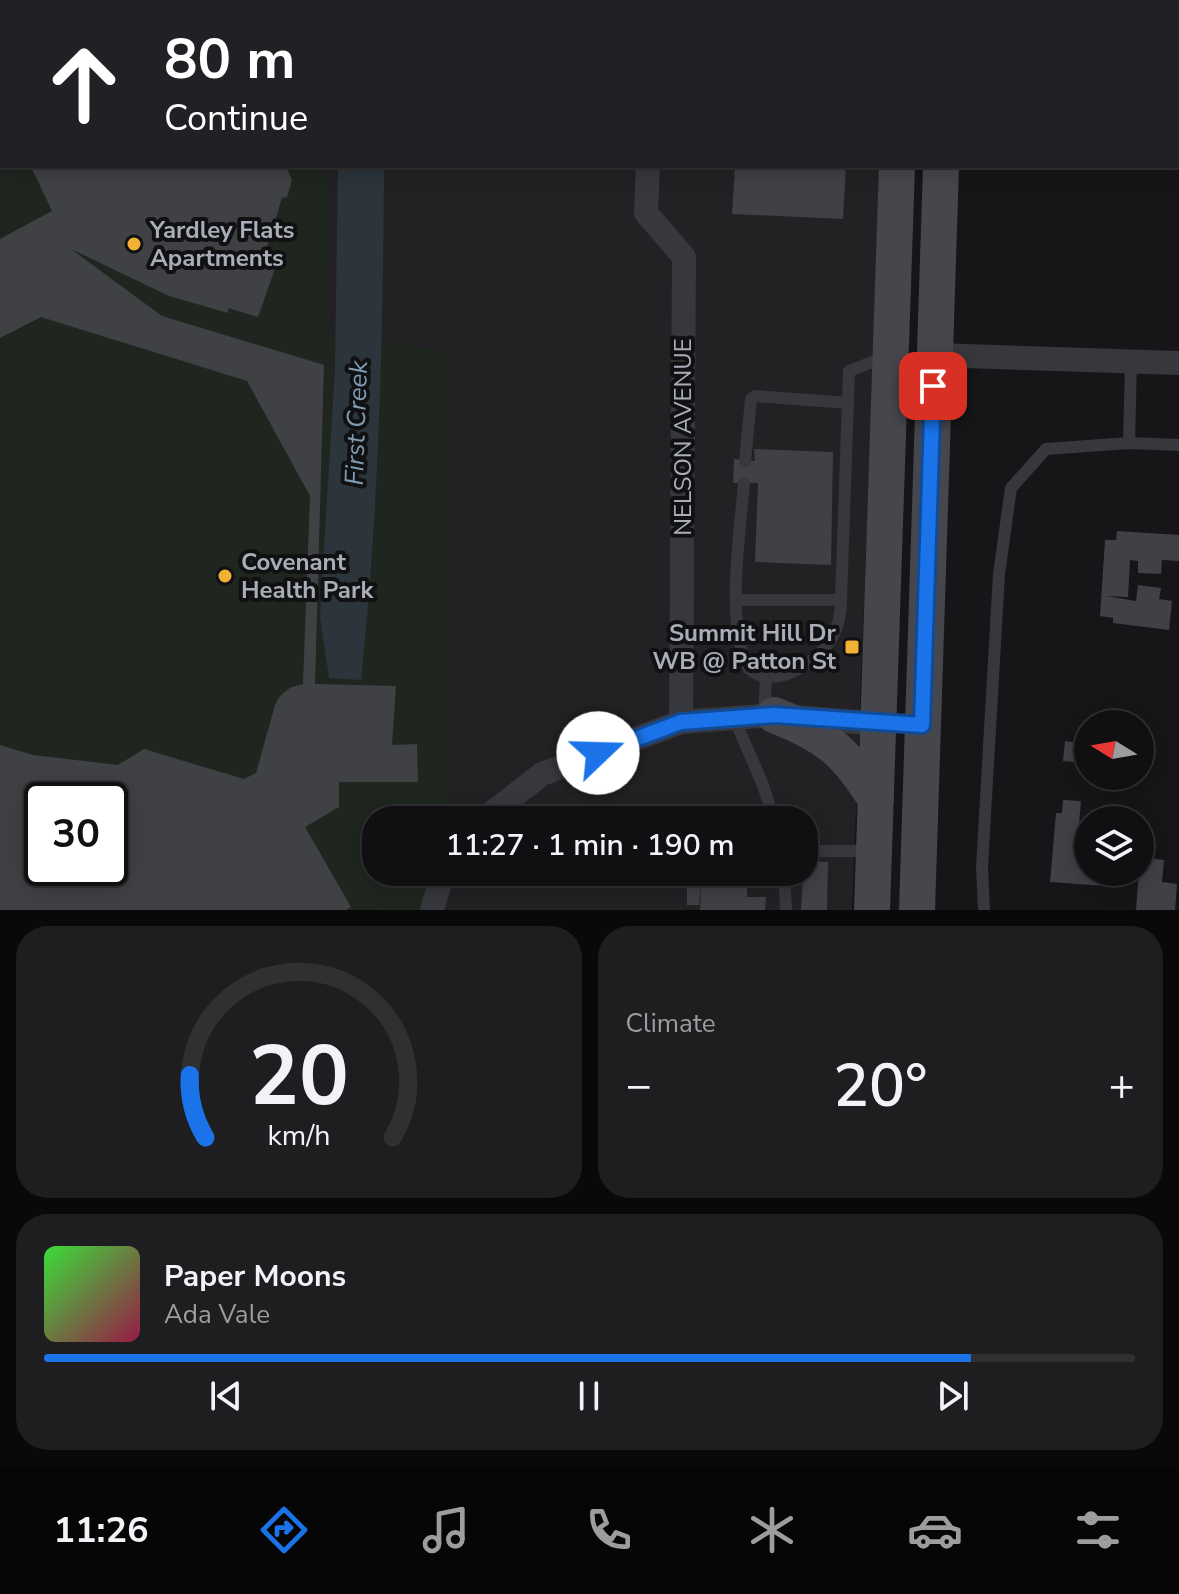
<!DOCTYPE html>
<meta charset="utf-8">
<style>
:root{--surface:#101012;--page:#1e1e20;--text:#f1f3f6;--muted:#9c9d9f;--line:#303032;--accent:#1a73e8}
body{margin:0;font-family:"Nunito Sans",sans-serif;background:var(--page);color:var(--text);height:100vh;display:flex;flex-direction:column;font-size:30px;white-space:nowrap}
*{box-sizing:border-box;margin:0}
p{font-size:26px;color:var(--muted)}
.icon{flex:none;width:44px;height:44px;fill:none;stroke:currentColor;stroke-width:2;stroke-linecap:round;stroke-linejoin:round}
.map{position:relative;height:910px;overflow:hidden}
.details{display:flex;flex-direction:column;gap:16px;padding:16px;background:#09090a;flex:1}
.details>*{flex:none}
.top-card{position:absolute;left:0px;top:0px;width:1180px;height:168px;box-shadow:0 4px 20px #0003,0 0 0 2px var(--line);background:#202124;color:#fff;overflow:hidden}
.needle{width:52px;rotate:281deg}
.buttons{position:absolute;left:1074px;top:710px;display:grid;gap:16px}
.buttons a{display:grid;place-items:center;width:80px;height:80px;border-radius:50%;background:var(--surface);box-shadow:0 4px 20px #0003,0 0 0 2px var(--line);font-size:40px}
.speed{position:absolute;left:24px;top:782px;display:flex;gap:16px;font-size:40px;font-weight:700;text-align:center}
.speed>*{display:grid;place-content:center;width:104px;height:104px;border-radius:50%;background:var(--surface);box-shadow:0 4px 20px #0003,0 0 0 2px var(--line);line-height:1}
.speed .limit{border:4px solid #111;border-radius:12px;background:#fff;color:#111}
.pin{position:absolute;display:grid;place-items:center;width:68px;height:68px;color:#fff;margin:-34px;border-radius:16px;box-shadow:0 4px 12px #0006}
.me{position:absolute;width:88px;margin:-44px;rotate:69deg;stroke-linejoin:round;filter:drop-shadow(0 0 6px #0008)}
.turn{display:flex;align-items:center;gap:28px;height:168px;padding:0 32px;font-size:36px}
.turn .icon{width:104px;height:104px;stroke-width:2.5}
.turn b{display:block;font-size:56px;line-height:68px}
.big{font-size:60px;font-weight:600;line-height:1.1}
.details .card{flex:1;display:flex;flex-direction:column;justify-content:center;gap:12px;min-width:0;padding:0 28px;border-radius:32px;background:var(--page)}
.details .dial{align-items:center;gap:0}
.dial svg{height:208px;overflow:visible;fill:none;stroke:var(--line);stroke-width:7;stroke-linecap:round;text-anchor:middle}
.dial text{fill:var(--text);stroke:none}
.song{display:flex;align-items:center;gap:24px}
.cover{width:96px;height:96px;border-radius:12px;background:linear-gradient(135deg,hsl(120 70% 55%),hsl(340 70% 35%))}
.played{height:8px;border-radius:4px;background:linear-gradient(90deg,var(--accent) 85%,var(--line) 85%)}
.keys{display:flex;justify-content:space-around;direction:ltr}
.heat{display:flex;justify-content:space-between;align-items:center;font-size:44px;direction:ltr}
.details .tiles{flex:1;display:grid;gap:16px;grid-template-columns:1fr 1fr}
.card:last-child{grid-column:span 2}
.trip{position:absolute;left:362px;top:806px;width:456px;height:80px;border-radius:32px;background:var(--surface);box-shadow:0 4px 20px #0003,0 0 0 2px var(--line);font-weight:600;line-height:80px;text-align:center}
.dock{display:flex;height:128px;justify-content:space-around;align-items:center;background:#060607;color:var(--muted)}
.dock .icon{width:56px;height:56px}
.dock .selected{color:var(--accent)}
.dock b{font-size:36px;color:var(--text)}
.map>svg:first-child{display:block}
.built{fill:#222225;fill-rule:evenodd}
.green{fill:#1e261f;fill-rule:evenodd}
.water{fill:#2c353c}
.building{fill:#404145;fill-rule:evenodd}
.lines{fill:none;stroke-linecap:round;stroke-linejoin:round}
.service{stroke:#37383d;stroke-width:12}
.minor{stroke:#37383d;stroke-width:24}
.secondary{stroke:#45474d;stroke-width:36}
.route-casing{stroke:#114b97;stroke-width:20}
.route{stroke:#1a73e8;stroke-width:14}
.poi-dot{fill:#f2b134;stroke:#111113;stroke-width:3}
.labels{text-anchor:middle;stroke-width:8;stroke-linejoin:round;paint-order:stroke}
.poi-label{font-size:24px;font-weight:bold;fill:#a8adb8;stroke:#111113;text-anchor:start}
.street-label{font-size:24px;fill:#a8adb8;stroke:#111113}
.water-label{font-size:26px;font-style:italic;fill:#7f9bb3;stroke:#111113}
</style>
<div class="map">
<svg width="1179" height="910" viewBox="0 0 1179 910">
<rect width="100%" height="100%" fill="#161618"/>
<path class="built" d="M0 0H889L2 2V166H881L852 910H0ZM42 800H110V868H42ZM376 820H804V872H376Z"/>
<path class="green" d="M2 161V166H326L325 336 452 351 447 820H376V872H434L423 910H0ZM42 800H110V868H42Z"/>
<path class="water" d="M338 166H384C383 338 379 510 361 680L329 678 320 616 335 367Z"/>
<path class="building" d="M33 166H286L292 180 287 197 282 198 263 260 277 263 258 317 228 308V313L169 296 71 249 162 316 324 365 315 684 396 686 392 745 417 744 418 782H339V807L305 827 351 907 346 910H0V745L33 755 118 765 144 749 244 779 256 773 275 705 280 696 291 687 303 684 310 496 247 381 41 317 0 338V239L52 211 31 167ZM42 800H110V868H42Z
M735 166H846L843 219 732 214Z
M754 449 833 452 831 565 755 562 758 483H733L734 459 755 461Z
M1117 531 1179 535V561L1162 560 1161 574 1138 573V561L1130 560 1128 597 1106 596 1136 601 1138 585 1161 588 1159 599 1172 601 1169 630 1113 623V618L1100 616 1105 540H1116Z
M1065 741 1088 744V767L1076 766V762L1063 761Z
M1140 745 1147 746 1145 772H1140Z
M1063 800 1081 801 1079 824H1088V872H1106L1105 886 1050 882 1056 813H1062Z
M1146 858 1164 860 1162 882 1177 884 1175 910H1136L1139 872H1145Z
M804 861 828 862 827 910H801Z
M687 875H721V882H747V897H766L765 910H700L701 881 699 905H687Z"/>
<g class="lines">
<path class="service" d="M1129 443 1131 362
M745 461 751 399 756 396 848 403
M737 600H841C841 612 839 625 833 636 819 662 775 691 749 669 725 625 740 534 744 483
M841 600 849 371 885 357
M764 713 766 678
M734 718 763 785 774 820
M804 851H869
M784 872 786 910
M984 910 982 867 999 574 1011 488 1046 449 1129 443 1179 445"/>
<path class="minor" d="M249 2 251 0
M655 2V0
M0 144 2 143
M648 166 646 213 684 257 681 722
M934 355 1179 363
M483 820 542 774 681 722 774 715 878 724
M432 910 443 872"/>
<path class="secondary" d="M903 2V0
M947 2V0
M774 715C827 736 846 751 876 800
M872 910 897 166
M917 910 941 166"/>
</g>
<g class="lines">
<g class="route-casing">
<path id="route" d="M598 753 681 722 774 715 922 725 933 386"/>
</g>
<use href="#route" class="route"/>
</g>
<g class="poi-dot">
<circle cx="134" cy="244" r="8"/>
<circle cx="225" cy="576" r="8"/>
<rect x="844" y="639" width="16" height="16" rx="4"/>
</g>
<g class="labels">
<g class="poi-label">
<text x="150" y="238">Yardley Flats<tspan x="150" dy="28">Apartments</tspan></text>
<text x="241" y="570">Covenant<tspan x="241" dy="28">Health Park</tspan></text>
<text x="836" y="641" text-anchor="end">Summit Hill Dr<tspan x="836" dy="28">WB @ Patton St</tspan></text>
</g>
<g class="street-label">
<text transform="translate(683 437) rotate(-90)" y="8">NELSON AVENUE</text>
</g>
<g class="water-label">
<text transform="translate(356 423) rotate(-88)" y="9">First Creek</text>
</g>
</g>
</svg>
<div class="buttons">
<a><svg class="needle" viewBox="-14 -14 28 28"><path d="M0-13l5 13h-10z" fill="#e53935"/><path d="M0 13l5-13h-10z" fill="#9c9d9f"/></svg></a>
<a><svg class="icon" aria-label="layers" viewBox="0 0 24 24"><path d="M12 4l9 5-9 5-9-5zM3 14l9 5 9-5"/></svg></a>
</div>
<div class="speed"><div class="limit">30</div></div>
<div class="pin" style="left:933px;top:386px;background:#d93025"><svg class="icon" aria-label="arrive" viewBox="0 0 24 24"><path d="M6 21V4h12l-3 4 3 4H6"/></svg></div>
<svg class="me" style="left:598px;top:753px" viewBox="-20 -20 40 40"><circle r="19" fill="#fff"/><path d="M0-13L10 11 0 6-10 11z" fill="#1a73e8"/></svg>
<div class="trip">11:27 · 1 min · 190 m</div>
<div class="top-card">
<div class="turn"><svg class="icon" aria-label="ahead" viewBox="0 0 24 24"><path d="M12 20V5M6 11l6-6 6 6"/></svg><div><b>80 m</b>Continue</div></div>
</div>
</div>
<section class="details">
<div class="tiles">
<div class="card dial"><svg viewBox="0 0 100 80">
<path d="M14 69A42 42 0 1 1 86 69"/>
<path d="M14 69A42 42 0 0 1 8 45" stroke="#1a73e8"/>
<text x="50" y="56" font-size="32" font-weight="700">20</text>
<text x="50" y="72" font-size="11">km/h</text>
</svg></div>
<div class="card"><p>Climate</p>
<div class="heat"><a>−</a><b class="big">20°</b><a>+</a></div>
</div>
<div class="card">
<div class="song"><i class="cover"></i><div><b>Paper Moons</b><p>Ada Vale</p></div></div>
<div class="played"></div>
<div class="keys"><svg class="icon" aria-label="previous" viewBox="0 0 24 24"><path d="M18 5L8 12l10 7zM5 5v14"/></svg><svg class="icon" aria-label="pause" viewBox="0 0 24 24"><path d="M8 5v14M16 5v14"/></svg><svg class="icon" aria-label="next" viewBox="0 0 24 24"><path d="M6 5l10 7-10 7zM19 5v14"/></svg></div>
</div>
</div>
</section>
<nav class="dock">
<b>11:26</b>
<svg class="icon selected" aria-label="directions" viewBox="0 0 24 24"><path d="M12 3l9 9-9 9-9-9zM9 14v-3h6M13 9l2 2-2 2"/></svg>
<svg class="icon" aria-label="music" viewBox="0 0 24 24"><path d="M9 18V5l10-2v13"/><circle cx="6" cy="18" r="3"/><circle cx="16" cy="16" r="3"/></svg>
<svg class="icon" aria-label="phone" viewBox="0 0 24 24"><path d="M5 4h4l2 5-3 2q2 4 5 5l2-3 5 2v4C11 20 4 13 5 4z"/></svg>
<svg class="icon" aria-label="climate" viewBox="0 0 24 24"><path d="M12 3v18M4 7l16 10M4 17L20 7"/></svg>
<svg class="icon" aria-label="car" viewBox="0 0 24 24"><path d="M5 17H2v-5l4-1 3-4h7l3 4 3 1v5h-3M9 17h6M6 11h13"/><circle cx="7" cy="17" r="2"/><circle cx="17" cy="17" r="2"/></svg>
<svg class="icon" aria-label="filters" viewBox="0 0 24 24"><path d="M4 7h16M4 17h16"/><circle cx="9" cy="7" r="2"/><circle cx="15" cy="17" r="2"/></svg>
</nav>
